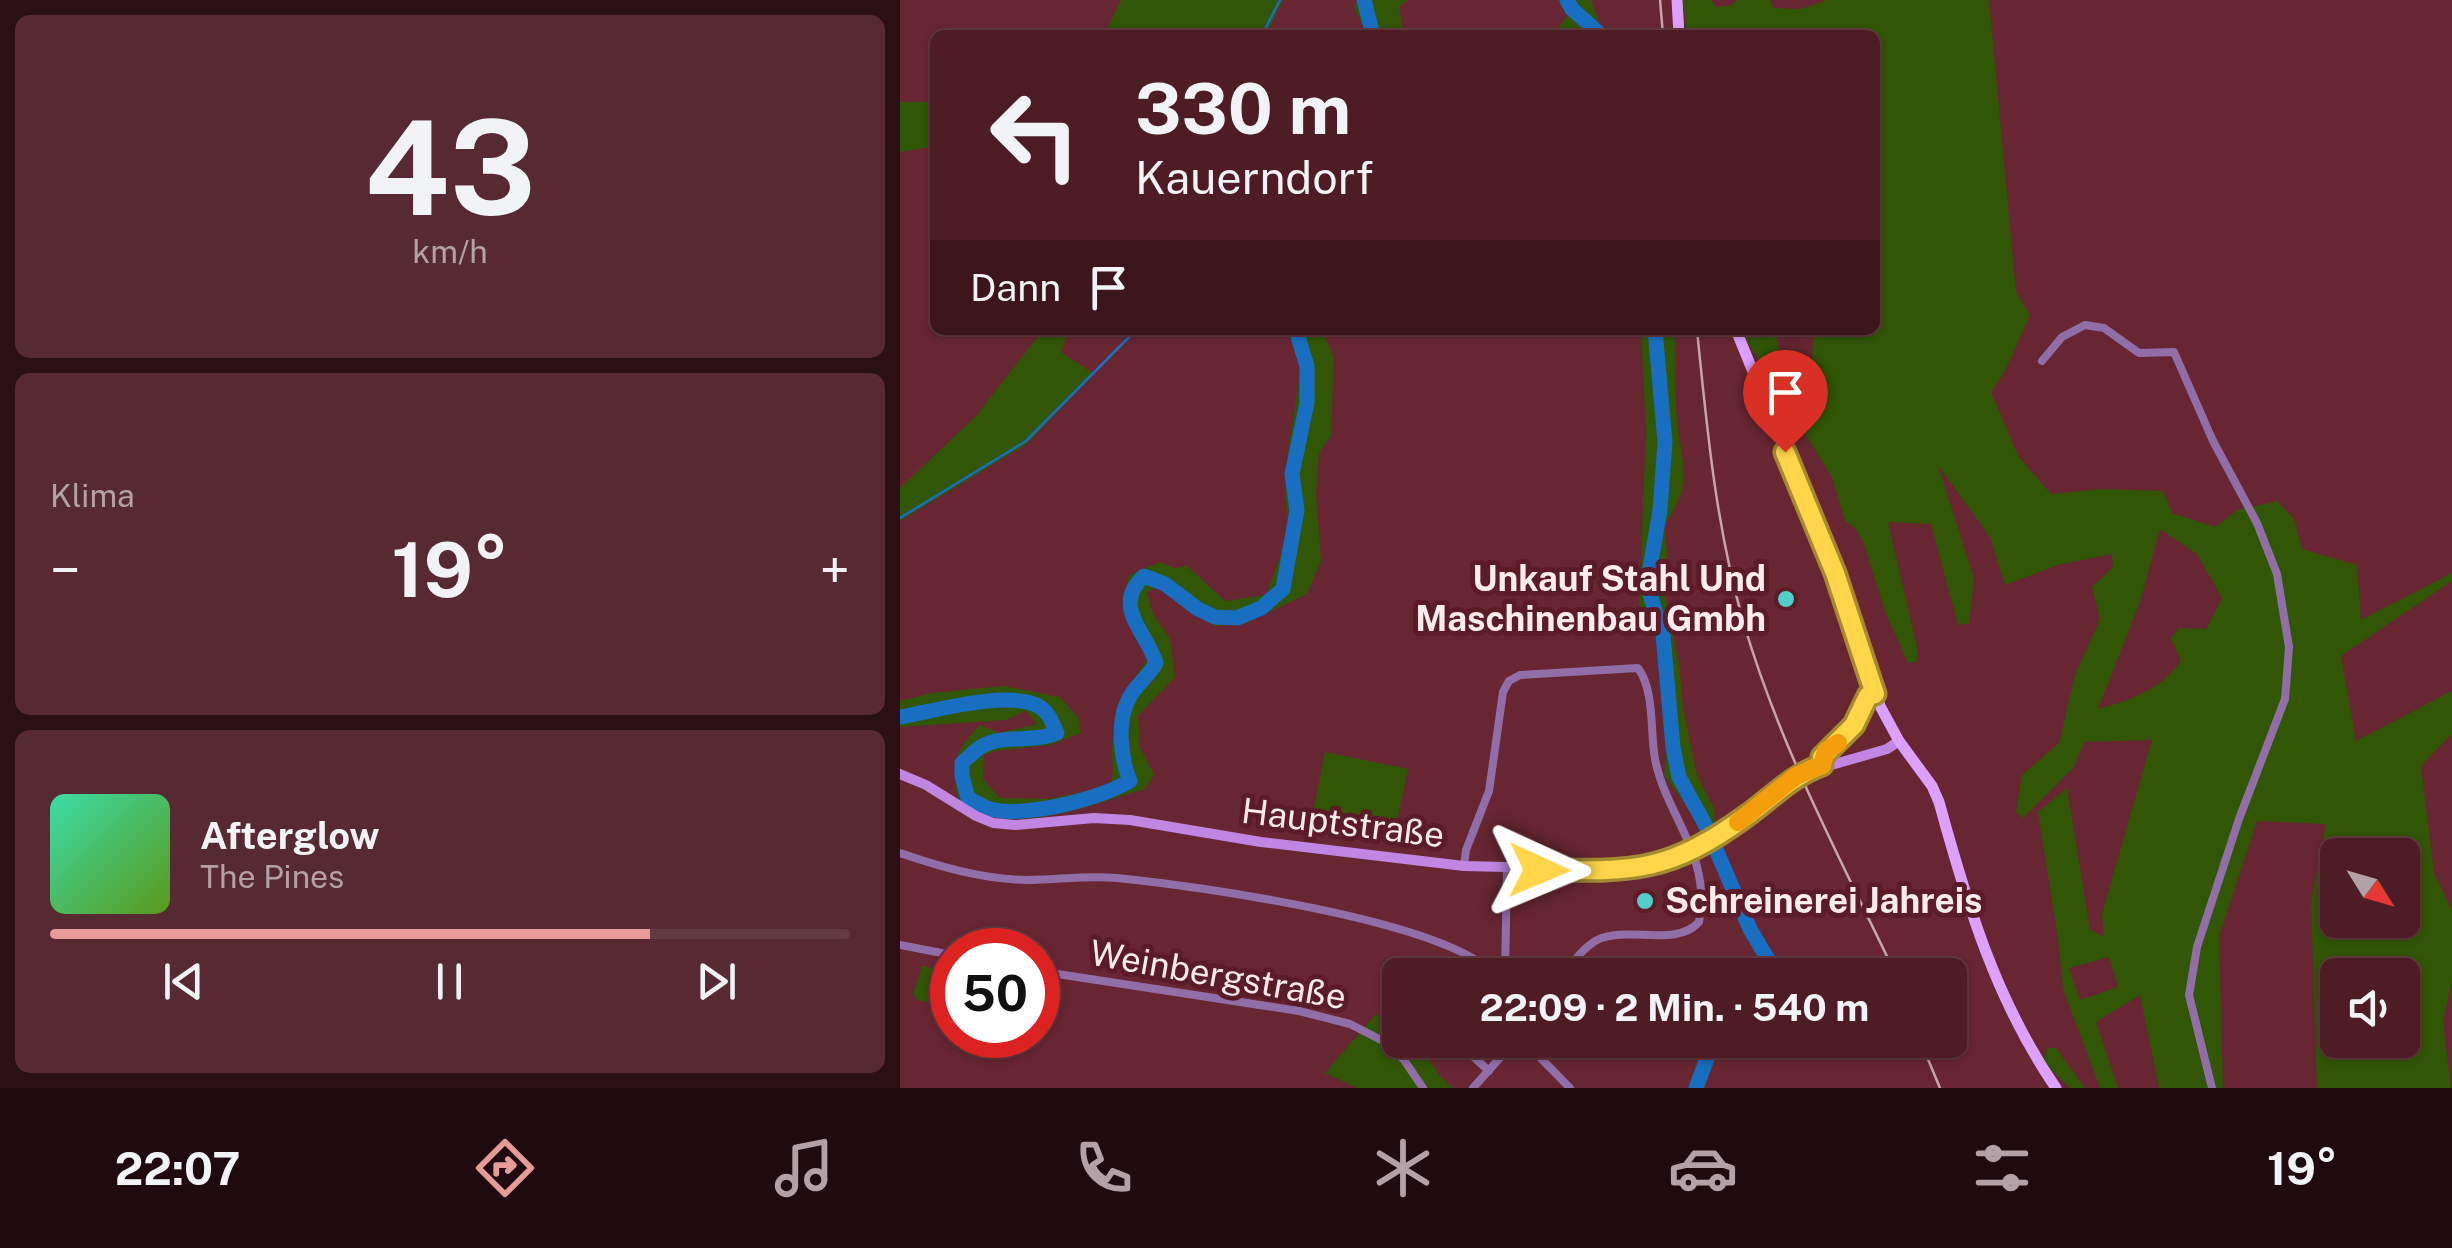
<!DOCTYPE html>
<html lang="de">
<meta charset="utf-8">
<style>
:root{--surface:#4d1c25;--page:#572932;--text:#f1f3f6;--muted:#b3a1a7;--line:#643a42;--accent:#e69b98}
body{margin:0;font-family:"Public Sans",sans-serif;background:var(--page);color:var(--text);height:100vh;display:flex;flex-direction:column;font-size:38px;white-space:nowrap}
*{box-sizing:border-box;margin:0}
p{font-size:32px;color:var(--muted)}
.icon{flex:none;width:55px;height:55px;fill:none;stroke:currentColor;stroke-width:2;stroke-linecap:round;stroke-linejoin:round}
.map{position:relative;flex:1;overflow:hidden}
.panel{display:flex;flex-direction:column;gap:15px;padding:15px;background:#2a0f14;width:900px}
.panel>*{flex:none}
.top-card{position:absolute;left:30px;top:30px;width:950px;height:305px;border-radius:15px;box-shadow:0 2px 8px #0004,0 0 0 2px var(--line);background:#4d1c25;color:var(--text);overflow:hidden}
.needle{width:65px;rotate:127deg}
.buttons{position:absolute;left:1420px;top:838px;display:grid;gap:20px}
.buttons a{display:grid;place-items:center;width:100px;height:100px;border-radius:15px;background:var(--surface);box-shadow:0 2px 8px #0004,0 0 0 2px var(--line);font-size:50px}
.speed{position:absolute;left:30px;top:928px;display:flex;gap:20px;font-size:50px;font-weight:700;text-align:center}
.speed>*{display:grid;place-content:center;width:130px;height:130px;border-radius:50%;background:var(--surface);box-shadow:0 2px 8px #0004,0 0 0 2px var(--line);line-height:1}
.speed .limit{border:15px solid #d22;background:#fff;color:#111}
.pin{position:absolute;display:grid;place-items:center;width:85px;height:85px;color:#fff;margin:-102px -42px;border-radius:50% 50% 50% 0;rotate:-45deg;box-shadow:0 0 10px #0007}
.pin .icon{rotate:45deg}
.me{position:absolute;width:110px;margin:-55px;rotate:91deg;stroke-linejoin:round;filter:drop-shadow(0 0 8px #0008)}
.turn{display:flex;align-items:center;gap:35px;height:210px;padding:0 40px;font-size:45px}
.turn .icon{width:130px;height:130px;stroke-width:2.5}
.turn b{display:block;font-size:70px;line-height:85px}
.then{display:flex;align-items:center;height:95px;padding:0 40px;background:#0003;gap:20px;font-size:38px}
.big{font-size:75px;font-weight:700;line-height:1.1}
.panel .widget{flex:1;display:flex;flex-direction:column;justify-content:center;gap:15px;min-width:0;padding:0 35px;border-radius:15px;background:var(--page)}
.panel .dial{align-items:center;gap:0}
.dial b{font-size:130px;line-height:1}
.song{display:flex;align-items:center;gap:30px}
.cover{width:120px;height:120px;border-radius:15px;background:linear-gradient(135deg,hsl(160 70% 55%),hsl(90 70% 35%))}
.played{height:10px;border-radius:5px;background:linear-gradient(90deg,var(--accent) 75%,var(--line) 75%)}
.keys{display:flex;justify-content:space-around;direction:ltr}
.heat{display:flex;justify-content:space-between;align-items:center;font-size:55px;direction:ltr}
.trip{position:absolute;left:482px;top:958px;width:585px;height:100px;border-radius:15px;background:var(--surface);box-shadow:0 2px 8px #0004,0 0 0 2px var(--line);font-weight:700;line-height:100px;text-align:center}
.tab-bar{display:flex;height:160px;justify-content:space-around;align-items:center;background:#1f0b0f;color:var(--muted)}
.tab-bar .icon{width:70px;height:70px}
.tab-bar .current{color:var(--accent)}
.tab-bar b{font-size:45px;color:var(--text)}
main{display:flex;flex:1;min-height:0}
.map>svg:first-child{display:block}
.green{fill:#315606;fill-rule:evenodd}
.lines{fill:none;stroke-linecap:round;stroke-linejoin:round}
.stream{stroke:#186ec1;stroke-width:2.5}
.river{stroke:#186ec1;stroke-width:15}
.minor{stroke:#926ea8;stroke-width:8}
.secondary{stroke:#c086e2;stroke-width:10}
.primary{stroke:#dca1ff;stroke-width:11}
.rail{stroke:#c7a5aa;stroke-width:2.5}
.route-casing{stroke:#a68a30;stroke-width:25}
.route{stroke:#ffd54a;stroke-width:18}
.slow{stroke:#f59e0b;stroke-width:18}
.poi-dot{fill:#53cdca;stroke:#5b1b27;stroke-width:4}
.labels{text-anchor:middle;stroke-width:10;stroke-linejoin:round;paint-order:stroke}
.poi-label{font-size:35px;font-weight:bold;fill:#fdeced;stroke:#5b1b27;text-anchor:end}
.street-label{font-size:35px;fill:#fdeced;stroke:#5b1b27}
</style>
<main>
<section class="panel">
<div class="widget dial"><b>43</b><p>km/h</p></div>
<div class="widget"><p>Klima</p>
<div class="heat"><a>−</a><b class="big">19°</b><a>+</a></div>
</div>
<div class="widget">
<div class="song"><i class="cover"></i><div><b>Afterglow</b><p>The Pines</p></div></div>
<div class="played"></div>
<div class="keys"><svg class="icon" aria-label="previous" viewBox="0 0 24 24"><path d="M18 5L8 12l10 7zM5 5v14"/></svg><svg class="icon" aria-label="pause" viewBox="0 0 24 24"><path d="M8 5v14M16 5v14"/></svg><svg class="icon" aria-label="next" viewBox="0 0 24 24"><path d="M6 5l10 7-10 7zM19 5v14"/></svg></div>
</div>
</section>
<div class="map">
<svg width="1552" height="1088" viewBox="0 0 1552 1088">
<rect width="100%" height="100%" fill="#672631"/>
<path class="green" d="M221 0H383L366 35H204Z
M458 0H509L499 7 503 31 512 35H467L454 7Z
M658 0H691L699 22 684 35H615L638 28H658L669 14Z
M783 0H811L816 7 832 5 837 0H870L873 8 901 9 927 0H1089L1116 292 1130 315 1105 371 1091 392 1118 456 1151 494 1202 489 1263 491 1272 513 1315 527 1338 510 1377 501 1394 519 1402 549 1457 565 1461 620 1552 573V581L1441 656 1456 741 1552 691V734L1521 766 1534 873 1552 910V982L1543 1021 1551 1088H1417L1411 902 1426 824 1357 821 1319 936 1323 1088H1259L1240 995 1196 1022 1218 1088H1200L1163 989 1158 939 1138 812 1167 788 1190 930 1204 937 1202 914 1252 740 1184 742 1174 767 1123 818 1116 812 1122 775 1159 743 1175 675 1200 619 1192 587 1213 567 1212 554 1158 565 1105 585 1090 537 1038 465 1074 579 1069 623 1058 625 1031 524 988 522 1018 652 1016 662 1008 663 986 614 963 541 955 528 945 521 932 477 848 343 844 330H875L880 356 890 368 912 360 914 330H975V35H787ZM1260 529 1297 554 1322 598 1306 629 1279 628 1271 638 1281 661C1260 690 1232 700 1198 709L1240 602ZM1438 855H1502V920H1438ZM1209 957 1218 987 1180 1000 1169 968ZM1438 975H1502V1040H1438Z
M0 102H35V146L0 152Z
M143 330H169L161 352 194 374 127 444 0 521V488L76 416Z
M389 330H422L434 358 431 436 419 453 416 494 421 561 407 594 344 624 316 626 259 586 247 592 253 614 270 639 275 677 238 716 240 748 254 774 245 789C175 809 134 831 60 810 53 768 48 758 80 725L99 733 137 724 126 711 105 720 0 727V701L32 693 104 686 160 697 178 717 181 733 150 745 96 751 84 755 83 779 100 798 148 799 209 787C215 772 212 763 212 748 215 713 226 687 247 660L224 606 229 575 261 562 274 568 287 566 325 601 366 595 389 531 385 493 387 458 401 368Z
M741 330H774C777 359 774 389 777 418 781 464 795 483 764 525L767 552 765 595 779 663 783 708 797 775 814 808 816 836 806 841 803 828 764 775 768 737 762 699 765 682 760 642 739 606 746 431Z
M425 752 508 769 495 830 413 813Z
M22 966 52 972V1007L18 1000 13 994Z
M476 1014 500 1031V1040L518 1043 540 1076 553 1088H457L425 1073Z
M1147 1048H1156L1185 1088H1170L1143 1062Z"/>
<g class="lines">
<path class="stream" d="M362 35 380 0
M0 518 126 441 236 330"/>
<path class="river" d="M464 0 473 35
M667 0 672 9 701 35
M755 330 765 442 760 510 747 585 763 635 773 747 779 777 806 826 850 929 876 973 873 975
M0 717C34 711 111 689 140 707 150 714 152 723 157 733 133 743 105 734 82 746 75 750 68 758 62 763V776L68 798C75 802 83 807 90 809 127 818 198 799 230 781 220 757 216 718 231 695 238 683 249 676 256 663 246 631 211 606 244 576L265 584 298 609 315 617 337 618 361 608 383 589 397 510 392 474 407 403V366L396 330
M796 1088 814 1040"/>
<path class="minor" d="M1142 361 1162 337 1185 325 1204 328 1239 353 1274 352 1313 441 1357 523 1377 574 1389 647 1385 699 1339 819 1297 947 1289 995 1312 1088
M922 765V757L954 725 968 696 975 694
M0 853C41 867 82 879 126 880 156 880 187 875 217 878 297 886 545 920 595 975
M564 866 566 850 589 791 603 692 609 681 620 675 738 668C755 691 750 732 755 759 766 816 812 855 799 922 776 948 727 925 697 940 683 948 673 962 663 975
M0 945 52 955
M138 971 399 1011 450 1024 483 1041 504 1060 523 1088
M605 975 607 868
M493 995 500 1001
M555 1040 589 1071
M623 1040 670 1088
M573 1088 616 1040"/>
<path class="secondary" d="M0 774 26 785 76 816 93 823 115 825 194 818 230 820 361 842 564 866 720 870 760 864 793 851 854 811 900 774 987 749 999 741"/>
<path class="primary" d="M777 0 779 35
M836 330 935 573 980 706 999 741 1032 786 1039 802C1067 904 1096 1001 1156 1088"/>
<path class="rail" d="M760 0 763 35
M797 330C807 429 816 528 844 624 880 747 941 860 996 975
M1020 1040 1040 1088"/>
</g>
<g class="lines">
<g class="route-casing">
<path id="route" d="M639 870C732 871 766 874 845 817 872 798 891 776 922 765V757L954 725 968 696 975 694 935 573 885 452"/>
</g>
<use href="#route" class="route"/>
<path class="slow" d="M838 822 896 776 922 765 926 751 938 743"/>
</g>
<g class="poi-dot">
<circle cx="886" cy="599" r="10"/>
<circle cx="745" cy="901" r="10"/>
</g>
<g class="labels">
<g class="poi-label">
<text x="866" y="591">Unkauf Stahl Und<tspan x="866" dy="40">Maschinenbau Gmbh</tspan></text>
<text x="765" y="913" text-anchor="start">Schreinerei Jahreis</text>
</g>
<g class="street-label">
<text transform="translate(443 823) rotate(7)" y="12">Hauptstraße</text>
<text transform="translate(318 975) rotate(10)" y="12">Weinbergstraße</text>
</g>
</g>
</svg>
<div class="buttons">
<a><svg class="needle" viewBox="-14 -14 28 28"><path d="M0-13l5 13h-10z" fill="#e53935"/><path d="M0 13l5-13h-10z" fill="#b3a1a7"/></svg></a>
<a><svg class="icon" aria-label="sound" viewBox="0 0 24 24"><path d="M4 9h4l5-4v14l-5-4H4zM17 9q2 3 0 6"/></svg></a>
</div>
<div class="speed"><div class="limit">50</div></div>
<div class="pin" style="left:885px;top:452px;background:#d93025"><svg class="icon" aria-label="arrive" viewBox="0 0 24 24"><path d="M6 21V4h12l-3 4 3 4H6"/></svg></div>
<svg class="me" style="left:639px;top:870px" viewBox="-20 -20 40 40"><path d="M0-17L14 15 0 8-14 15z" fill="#ffd54a" stroke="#fff" stroke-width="4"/></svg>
<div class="trip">22:09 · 2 Min. · 540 m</div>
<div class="top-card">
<div class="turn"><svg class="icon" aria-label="left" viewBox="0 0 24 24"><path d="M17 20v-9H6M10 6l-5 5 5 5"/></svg><div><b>330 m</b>Kauerndorf</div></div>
<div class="then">Dann<svg class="icon" aria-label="arrive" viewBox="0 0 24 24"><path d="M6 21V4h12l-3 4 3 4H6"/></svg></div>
</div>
</div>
</main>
<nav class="tab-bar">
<b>22:07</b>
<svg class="icon current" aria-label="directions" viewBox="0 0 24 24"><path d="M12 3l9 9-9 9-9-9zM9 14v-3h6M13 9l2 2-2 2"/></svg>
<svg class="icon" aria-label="music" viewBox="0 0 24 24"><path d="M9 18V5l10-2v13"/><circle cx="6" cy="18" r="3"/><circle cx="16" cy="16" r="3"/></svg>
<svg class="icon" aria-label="phone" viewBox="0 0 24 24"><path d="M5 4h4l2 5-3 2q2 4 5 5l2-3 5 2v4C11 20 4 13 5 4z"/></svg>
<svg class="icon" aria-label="climate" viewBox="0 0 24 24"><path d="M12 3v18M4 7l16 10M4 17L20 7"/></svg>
<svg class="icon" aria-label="car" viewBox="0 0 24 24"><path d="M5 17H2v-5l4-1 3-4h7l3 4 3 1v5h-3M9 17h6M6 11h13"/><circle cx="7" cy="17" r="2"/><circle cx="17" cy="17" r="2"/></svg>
<svg class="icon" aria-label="filters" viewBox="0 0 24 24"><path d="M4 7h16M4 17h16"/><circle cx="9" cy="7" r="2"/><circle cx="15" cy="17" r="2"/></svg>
<b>19°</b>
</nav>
